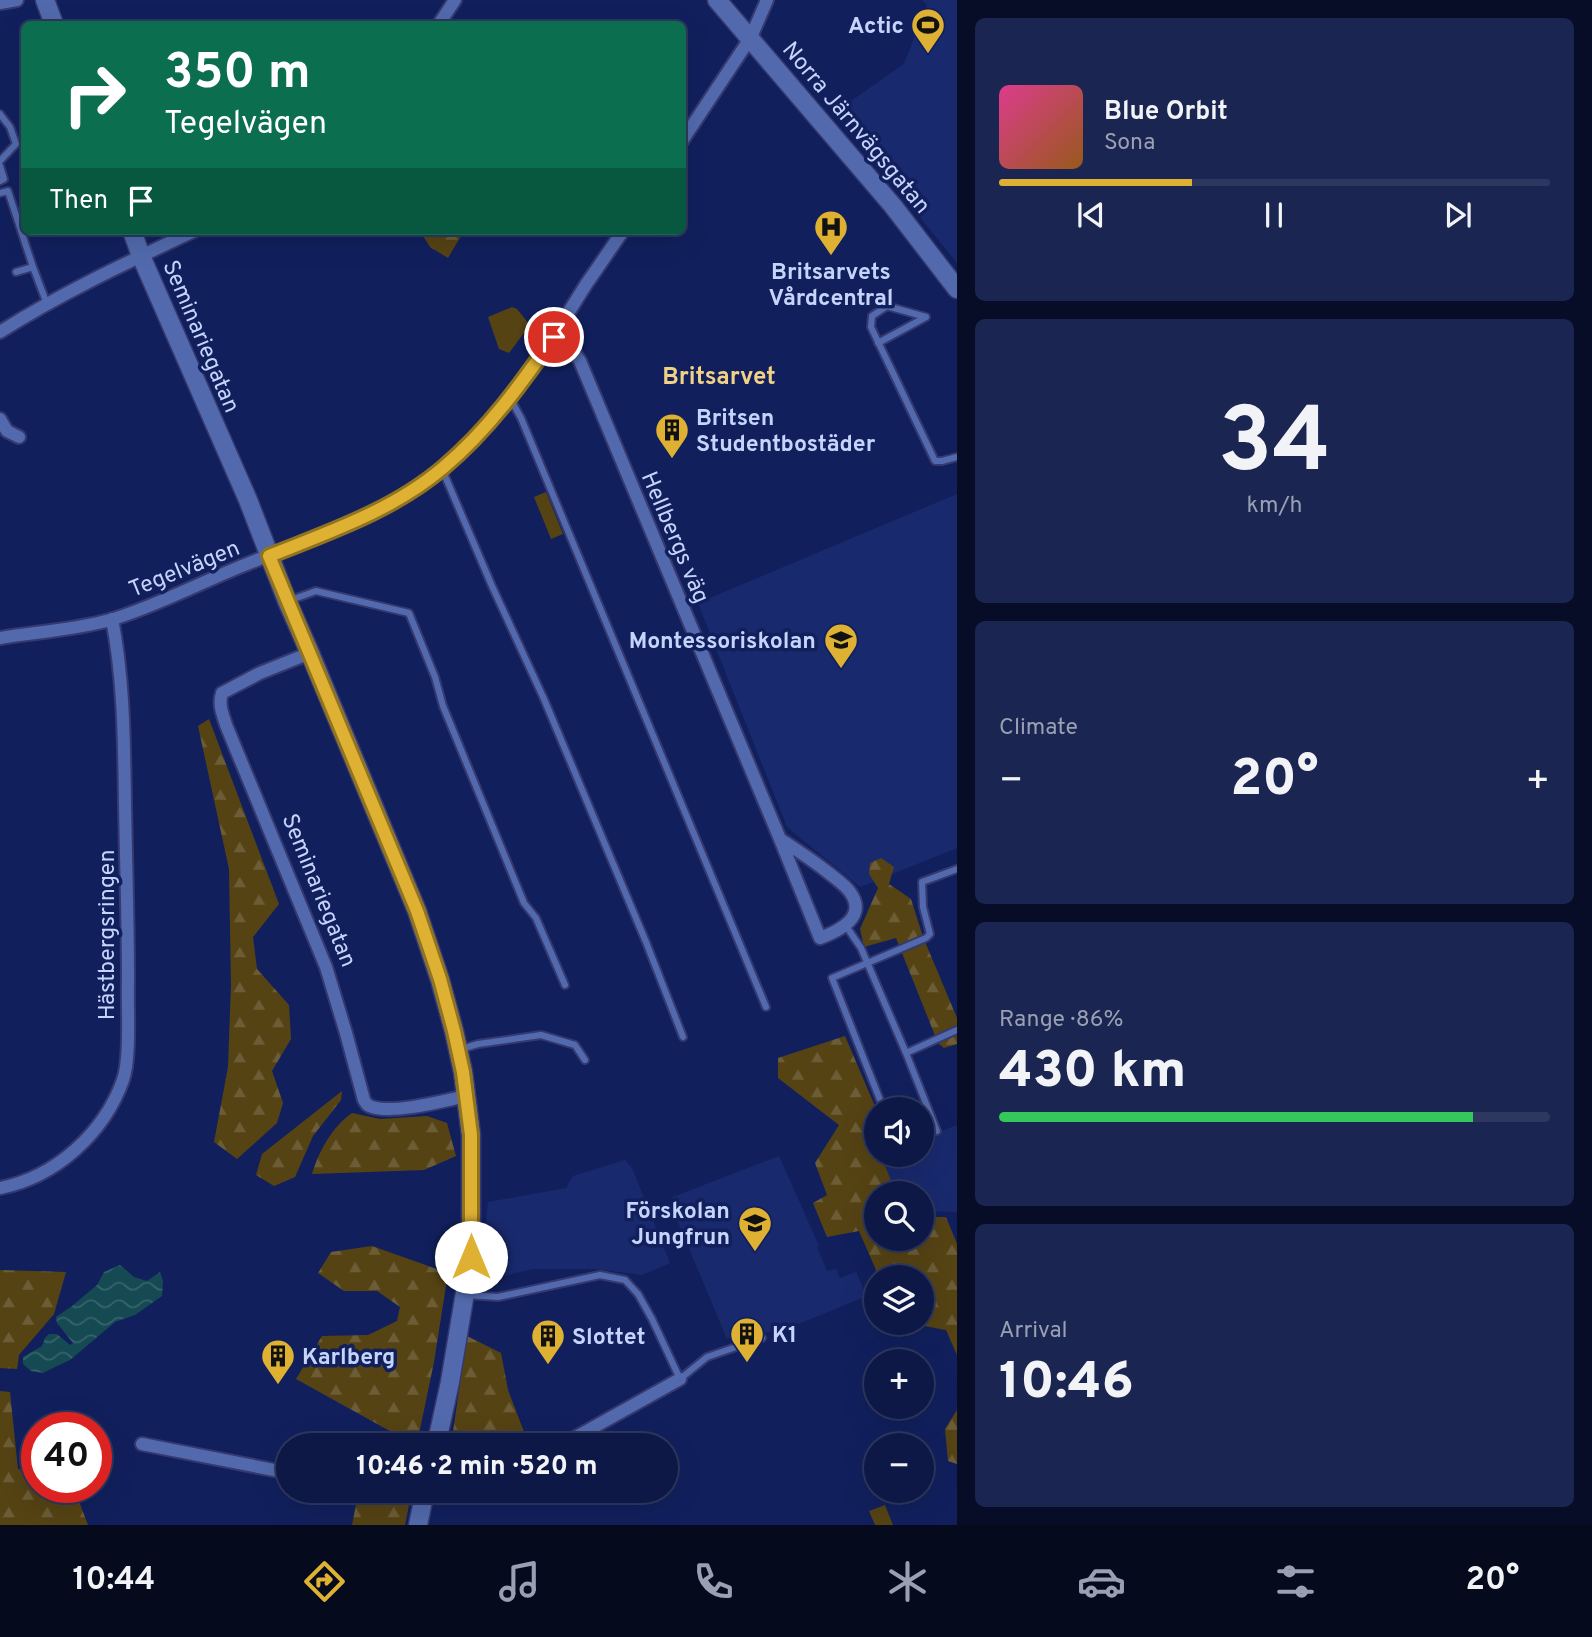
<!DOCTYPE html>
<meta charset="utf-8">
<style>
:root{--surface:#0d1846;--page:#1b2551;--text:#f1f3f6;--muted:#9aa0b3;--line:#2d375f;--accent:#deb133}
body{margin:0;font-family:Overpass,sans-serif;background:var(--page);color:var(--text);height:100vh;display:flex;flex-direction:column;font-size:26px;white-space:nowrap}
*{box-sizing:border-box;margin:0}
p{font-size:23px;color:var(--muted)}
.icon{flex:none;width:38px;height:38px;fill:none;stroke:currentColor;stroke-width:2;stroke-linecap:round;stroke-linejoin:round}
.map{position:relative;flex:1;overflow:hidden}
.side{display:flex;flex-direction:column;gap:18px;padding:18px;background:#070d26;width:635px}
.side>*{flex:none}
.hud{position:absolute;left:21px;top:21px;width:665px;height:214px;border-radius:10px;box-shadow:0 7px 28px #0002,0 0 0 2px var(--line);background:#0b6e4f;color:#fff;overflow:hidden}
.buttons{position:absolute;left:864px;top:1097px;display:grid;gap:14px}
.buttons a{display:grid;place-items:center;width:70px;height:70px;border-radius:50%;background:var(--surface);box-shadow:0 7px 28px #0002,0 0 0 2px var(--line);font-size:35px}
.speed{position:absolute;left:21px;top:1412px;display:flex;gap:14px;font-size:35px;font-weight:700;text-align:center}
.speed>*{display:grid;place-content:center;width:91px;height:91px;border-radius:50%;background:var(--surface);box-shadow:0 7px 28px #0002,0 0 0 2px var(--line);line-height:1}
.speed .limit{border:10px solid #d22;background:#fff;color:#111}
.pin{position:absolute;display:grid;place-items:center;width:60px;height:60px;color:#fff;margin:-30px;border:4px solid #fff;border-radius:50%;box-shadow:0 2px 7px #0007}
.me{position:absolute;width:77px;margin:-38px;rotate:0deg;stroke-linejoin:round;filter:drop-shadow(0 0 5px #0008)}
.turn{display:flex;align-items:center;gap:24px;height:147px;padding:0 28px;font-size:32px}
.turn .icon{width:91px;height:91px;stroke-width:2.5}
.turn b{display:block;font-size:49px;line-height:60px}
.then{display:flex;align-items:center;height:66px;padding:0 28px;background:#0003;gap:14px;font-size:26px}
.big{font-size:52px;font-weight:800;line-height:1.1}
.side .card{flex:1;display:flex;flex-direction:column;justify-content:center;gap:10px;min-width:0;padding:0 24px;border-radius:10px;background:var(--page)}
.side .dial{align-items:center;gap:0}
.dial b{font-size:91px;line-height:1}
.song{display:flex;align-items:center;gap:21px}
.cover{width:84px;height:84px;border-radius:10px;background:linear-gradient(135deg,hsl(330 70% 55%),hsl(30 70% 35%))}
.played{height:7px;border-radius:4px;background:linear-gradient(90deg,var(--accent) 35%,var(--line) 35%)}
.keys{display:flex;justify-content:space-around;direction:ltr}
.heat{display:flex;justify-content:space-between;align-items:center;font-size:38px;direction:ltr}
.charge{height:10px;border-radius:5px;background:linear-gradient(90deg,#34c759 86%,var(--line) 0)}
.trip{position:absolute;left:276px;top:1433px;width:402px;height:70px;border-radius:35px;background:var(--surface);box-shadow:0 7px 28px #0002,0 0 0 2px var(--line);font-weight:800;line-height:70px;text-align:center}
.menu{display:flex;height:112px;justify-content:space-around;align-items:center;background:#050a1c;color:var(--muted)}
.menu .icon{width:49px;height:49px}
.menu .current{color:var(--accent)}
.menu b{font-size:32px;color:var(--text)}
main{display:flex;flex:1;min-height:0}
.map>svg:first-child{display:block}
.built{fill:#19296d}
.forest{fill:url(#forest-firs)}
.park{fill:#554314}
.water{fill:url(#water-waves)}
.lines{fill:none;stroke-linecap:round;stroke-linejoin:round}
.lane-casing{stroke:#353970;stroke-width:10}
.street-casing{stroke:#353970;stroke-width:16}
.secondary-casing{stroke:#353970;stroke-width:21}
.lane{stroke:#526aad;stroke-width:6}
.street{stroke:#526aad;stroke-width:12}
.secondary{stroke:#526aad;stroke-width:18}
.route-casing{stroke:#907321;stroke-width:18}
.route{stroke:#deb133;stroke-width:12}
.labels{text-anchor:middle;stroke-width:7;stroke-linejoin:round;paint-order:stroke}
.poi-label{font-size:23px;font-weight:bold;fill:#c5d4fa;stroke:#11205d;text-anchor:start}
.street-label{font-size:23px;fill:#c5d4fa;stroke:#11205d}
.neighbourhood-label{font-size:24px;font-weight:bold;fill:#f0d186;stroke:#11205d}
</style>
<main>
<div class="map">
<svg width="957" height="1525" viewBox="0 0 957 1525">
<defs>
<pattern id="forest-firs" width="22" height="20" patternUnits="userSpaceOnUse" patternTransform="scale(1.75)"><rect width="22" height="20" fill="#554314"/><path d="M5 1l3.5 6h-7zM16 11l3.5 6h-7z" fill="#6c5d37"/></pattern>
<pattern id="water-waves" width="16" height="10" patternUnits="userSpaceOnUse" patternTransform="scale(1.75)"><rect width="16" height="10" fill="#154a52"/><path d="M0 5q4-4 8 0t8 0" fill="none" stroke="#36636c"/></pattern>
</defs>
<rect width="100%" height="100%" fill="#11205d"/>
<path class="built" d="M922 0H957V263L835 112 904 64 927 5Z
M957 494V848L860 887 787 827 698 603Z
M957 1125V1212L922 1211V1194L895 1193 878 1155H922V1139Z
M779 1156 819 1246 817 1247 827 1271 836 1269 840 1278 856 1272 867 1296 791 1327 761 1334 758 1326 727 1339 670 1203 673 1197Z
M625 1160 632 1168 670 1263 642 1275 595 1269H532L488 1280 483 1243 488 1202 566 1188 573 1176Z"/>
<path class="forest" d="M420 231H464L448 258 430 247Z
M209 719 279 904 253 937 257 969 289 1005 291 1039 272 1071 283 1103 277 1123 237 1159 214 1142 228 1067 231 985 229 869 198 726Z
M881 858 894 867 889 884 911 899 923 937 957 1018V1044L944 1048 938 1043 896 938 864 947 860 929 878 888 869 874 870 863Z
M845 1036 877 1111V1155H884L883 1161 896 1193 877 1194V1239H922V1214L932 1217H946L957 1244V1355L946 1330 908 1323H922V1278H877V1317L871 1316 866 1304 876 1270 859 1231 827 1237 813 1203 827 1195 815 1163 839 1125 778 1078V1058Z
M342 1091 341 1100 313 1136 295 1177 274 1186 256 1175 262 1154Z
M352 1113 380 1119 427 1116 447 1123 456 1156 424 1170 312 1174C319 1151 332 1127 352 1113Z
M372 1246 448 1273 434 1362 419 1434 406 1440 296 1379 322 1336 368 1335 397 1321 400 1307 377 1291H344L318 1273 331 1252Z
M0 1270 66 1272 54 1314 19 1355 17 1369 0 1368Z
M467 1336 501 1353 508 1390 529 1445H451Z
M0 1391 10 1392 18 1469 37 1471V1488H74L88 1525H0Z
M957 1410V1464L948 1461 945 1429Z
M358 1494 409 1505 405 1525H352Z"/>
<path class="park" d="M512 307 517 309 530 325 509 353 499 349 488 317Z
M546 492 563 534 551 539 534 497Z
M885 1505 893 1525H875L869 1511Z"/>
<path class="water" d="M120 1265 134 1277 147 1281 160 1272 163 1281 162 1296 135 1315 115 1322 70 1360 55 1367 43 1373 31 1371 23 1364V1357L42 1346 45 1338 49 1334H57L70 1345 73 1343 57 1323 56 1317 72 1306 97 1285 104 1272Z"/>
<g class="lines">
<g class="lane-casing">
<path id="lane" d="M0 114 10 127 16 144 0 161
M0 166 4 179 0 181
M0 193 8 191 33 267 16 272
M33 267 47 304
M926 317 887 306 872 316 871 327 935 461H942L957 457
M878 343 926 317
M511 400 521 418 766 1007
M442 469 492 586 544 699 646 942 683 1037
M288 601 316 591 409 613 435 677 443 706 524 903 536 918 565 985
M846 926 861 948 906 1053 937 1131
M461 1049 478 1044 541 1035 575 1045 585 1060
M906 1053 957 1030
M884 1110 832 978 926 938 930 934 923 907 922 882 957 869
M466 1295 498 1297 600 1275 625 1280 638 1294 652 1319 680 1379 707 1357 762 1338"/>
</g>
<g class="street-casing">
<path id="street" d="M0 3 17 0
M439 24 455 0
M682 141 751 37 767 0
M0 332C61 293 128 262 194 231
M554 337 574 352 580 361 780 839C797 850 814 861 830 874 836 879 845 885 850 892 868 917 839 931 820 938L780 839
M0 419 7 431 19 437
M0 638C36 632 74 630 110 620 157 606 201 582 247 564 304 541 364 522 415 489 442 471 466 449 487 426 526 383 556 332 587 283 599 266 611 248 623 231
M310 653 260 673 222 693C218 704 223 715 226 725L326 967 346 1033 364 1100C367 1105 367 1105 372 1107 394 1114 443 1101 466 1096
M0 1188C56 1177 104 1133 123 1080 131 1057 127 1006 128 980 128 921 126 863 125 804 124 742 124 680 112 619
M142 1444 289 1473
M560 1446 680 1379
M380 1491 423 1500"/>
</g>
<g class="secondary-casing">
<path id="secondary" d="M45 0 54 24
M717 0 893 206 957 289
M132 231 141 256 248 500 287 601 310 653 417 911 440 980 454 1031 463 1072 471 1135V1257L450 1382 436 1446
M418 1525 425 1491"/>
</g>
<use href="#lane" class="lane"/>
<use href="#street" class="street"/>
<use href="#secondary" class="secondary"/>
</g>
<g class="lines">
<g class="route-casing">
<path id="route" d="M471 1257V1135L463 1072 454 1031 440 979 417 911 269 556C329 532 394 510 444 467 488 430 521 384 554 337"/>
</g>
<use href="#route" class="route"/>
</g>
<defs>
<g id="stadium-pin" transform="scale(1.75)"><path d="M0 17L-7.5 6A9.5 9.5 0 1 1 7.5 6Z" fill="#deb133" stroke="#11205d"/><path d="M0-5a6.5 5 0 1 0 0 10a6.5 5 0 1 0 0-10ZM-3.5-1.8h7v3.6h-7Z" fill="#111"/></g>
<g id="hospital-pin" transform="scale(1.75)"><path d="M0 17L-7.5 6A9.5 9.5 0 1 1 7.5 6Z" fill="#deb133" stroke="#11205d"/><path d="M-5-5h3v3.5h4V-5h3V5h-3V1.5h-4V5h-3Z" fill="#111"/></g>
<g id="building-pin" transform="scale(1.75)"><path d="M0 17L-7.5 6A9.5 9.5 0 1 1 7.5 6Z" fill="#deb133" stroke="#11205d"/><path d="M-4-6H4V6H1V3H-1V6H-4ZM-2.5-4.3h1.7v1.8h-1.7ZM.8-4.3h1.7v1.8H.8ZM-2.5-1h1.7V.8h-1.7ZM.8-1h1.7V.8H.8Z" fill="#111"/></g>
<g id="school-pin" transform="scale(1.75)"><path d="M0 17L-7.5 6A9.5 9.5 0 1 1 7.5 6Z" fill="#deb133" stroke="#11205d"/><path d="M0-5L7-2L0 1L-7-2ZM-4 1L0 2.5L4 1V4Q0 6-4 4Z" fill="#111"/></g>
</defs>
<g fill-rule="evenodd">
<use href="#stadium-pin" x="928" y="25"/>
<use href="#hospital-pin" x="831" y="227"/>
<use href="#building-pin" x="672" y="430"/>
<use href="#school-pin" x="841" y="640"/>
<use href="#school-pin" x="755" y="1223"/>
<use href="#building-pin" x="747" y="1334"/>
<use href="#building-pin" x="548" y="1336"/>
<use href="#building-pin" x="278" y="1356"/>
</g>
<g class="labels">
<g class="poi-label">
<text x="904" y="33" text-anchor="end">Actic</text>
<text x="831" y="279" text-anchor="middle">Britsarvets<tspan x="831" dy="26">Vårdcentral</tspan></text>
<text x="696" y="425">Britsen<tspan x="696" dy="26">Studentbostäder</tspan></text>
<text x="816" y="648" text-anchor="end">Montessoriskolan</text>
<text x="730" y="1218" text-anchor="end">Förskolan<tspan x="730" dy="26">Jungfrun</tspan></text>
<text x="772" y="1342">K1</text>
<text x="572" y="1344">Slottet</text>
<text x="302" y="1364">Karlberg</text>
</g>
<g class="street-label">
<text transform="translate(857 127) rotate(50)" y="8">Norra Järnvägsgatan</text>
<text transform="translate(202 336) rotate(67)" y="8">Seminariegatan</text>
<text transform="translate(676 537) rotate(67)" y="8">Hellbergs väg</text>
<text transform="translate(184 568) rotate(-22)" y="8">Tegelvägen</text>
<text transform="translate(320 890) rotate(68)" y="8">Seminariegatan</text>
<text transform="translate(106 935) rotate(-90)" y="8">Hästbergsringen</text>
</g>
<g class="neighbourhood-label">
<text x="719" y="384">Britsarvet</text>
</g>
</g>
</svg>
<div class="buttons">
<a><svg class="icon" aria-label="sound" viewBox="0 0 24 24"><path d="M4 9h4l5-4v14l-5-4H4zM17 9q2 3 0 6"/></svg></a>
<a><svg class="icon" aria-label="search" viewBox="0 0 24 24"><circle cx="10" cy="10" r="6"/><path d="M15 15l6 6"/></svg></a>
<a><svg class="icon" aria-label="layers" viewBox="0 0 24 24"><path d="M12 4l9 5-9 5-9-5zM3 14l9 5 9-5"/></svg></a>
<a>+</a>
<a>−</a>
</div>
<div class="speed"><div class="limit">40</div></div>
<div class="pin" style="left:554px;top:337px;background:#d93025"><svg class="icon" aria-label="arrive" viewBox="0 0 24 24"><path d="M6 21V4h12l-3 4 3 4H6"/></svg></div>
<svg class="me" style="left:471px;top:1257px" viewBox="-20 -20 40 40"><circle r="19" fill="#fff"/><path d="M0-13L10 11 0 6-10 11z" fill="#deb133"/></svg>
<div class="trip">10:46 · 2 min · 520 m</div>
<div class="hud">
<div class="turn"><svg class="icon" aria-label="right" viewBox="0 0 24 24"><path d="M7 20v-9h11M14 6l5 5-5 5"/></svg><div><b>350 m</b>Tegelvägen</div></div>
<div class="then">Then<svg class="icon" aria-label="arrive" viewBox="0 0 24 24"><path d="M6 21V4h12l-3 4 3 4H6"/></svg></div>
</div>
</div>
<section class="side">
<div class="card">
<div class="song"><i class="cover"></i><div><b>Blue Orbit</b><p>Sona</p></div></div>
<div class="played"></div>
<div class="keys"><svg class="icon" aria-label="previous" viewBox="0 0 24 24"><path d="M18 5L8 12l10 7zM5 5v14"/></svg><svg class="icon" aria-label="pause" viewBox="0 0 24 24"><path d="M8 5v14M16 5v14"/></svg><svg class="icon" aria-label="next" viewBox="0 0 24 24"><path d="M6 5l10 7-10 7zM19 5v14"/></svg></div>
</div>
<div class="card dial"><b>34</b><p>km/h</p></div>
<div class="card"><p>Climate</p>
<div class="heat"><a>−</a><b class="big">20°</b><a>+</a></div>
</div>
<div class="card"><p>Range · 86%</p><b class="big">430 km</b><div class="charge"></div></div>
<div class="card"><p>Arrival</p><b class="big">10:46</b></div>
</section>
</main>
<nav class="menu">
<b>10:44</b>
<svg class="icon current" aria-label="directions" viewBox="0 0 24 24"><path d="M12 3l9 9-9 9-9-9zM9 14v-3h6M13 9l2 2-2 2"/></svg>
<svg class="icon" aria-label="music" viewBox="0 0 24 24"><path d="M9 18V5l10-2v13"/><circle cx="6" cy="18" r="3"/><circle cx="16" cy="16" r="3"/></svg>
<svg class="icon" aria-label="phone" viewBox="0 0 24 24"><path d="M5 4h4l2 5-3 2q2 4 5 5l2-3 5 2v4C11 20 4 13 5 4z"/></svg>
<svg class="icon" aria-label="climate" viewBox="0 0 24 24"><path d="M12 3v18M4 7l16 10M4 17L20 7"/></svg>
<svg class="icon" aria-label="car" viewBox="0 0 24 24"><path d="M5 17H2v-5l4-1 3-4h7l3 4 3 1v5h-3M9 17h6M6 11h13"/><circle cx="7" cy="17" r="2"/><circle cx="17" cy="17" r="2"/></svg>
<svg class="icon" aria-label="filters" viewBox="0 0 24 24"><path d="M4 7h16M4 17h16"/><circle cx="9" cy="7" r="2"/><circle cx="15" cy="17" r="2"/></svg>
<b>20°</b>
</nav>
